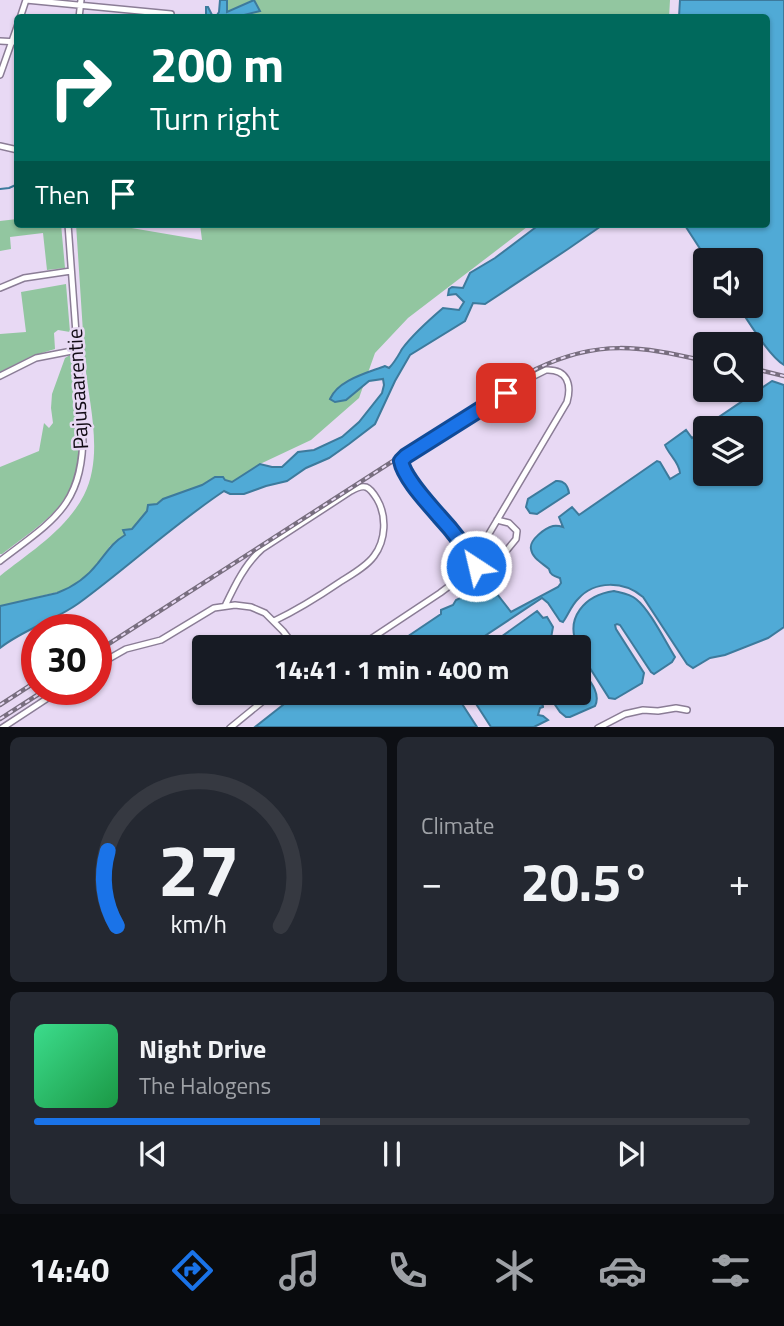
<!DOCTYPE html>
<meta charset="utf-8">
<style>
:root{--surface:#171b24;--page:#242831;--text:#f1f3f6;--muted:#9ea1a6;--line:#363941;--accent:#1a73e8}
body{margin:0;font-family:"Titillium Web",sans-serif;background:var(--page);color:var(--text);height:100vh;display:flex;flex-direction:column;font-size:26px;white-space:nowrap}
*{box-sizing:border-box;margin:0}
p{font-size:23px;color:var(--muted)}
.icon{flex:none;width:38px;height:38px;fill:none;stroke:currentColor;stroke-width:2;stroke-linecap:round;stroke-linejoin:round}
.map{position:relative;height:727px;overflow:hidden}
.drawer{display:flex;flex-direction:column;gap:10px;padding:10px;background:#0d0f14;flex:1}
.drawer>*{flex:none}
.top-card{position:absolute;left:14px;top:14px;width:756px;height:214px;border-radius:7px;box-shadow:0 2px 5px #0004;background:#00695c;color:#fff;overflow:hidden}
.buttons{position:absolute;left:693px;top:248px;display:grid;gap:14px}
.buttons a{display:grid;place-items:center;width:70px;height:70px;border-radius:7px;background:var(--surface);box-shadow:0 2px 5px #0004;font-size:35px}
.speed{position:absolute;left:21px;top:614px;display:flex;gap:14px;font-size:35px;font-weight:700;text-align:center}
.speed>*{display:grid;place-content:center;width:91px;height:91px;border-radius:50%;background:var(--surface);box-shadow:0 2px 5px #0004;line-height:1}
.speed .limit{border:10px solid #d22;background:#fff;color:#111}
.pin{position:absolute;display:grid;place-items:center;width:60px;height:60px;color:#fff;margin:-30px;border-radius:14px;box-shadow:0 4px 10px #0006}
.me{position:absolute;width:77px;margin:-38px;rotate:325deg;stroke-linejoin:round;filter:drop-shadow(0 0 5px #0008)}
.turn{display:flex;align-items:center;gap:24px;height:147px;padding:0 21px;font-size:32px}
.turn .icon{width:91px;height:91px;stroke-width:2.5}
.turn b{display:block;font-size:49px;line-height:60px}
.then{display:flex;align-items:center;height:66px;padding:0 21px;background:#0003;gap:14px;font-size:26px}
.big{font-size:52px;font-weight:700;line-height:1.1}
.drawer .widget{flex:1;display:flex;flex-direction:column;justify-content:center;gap:10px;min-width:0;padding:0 24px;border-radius:10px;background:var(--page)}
.drawer .dial{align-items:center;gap:0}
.dial svg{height:182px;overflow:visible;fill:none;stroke:var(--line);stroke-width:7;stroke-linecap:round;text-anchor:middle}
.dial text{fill:var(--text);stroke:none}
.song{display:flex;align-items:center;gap:21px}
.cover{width:84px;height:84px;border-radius:10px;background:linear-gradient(135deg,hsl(150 70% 55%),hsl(140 70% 35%))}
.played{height:7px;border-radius:4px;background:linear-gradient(90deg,var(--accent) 40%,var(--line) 40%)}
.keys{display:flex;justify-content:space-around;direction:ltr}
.heat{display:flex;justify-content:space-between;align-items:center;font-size:38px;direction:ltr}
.drawer .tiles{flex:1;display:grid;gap:10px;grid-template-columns:1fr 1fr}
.widget:last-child{grid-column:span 2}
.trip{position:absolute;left:192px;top:635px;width:399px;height:70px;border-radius:7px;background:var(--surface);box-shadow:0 2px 5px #0004;font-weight:700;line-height:70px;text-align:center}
.dock{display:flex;height:112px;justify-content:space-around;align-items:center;background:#090b0e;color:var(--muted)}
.dock .icon{width:49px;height:49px}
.dock .current{color:var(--accent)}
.dock b{font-size:32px;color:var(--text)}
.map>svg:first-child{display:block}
.green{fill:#92c6a0}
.water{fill:#50aad6;stroke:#3d7a9c;stroke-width:2;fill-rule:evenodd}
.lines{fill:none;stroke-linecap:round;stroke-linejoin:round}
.stream{stroke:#3d7a9c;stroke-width:2}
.minor-casing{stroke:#8b7d96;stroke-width:8}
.minor{stroke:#fff;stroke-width:5}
.rail-casing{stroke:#786e7f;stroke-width:4.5}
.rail{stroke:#e8d9f4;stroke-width:2;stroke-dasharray:5;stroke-linecap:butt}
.route-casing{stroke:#114b97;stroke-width:18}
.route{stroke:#1a73e8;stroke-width:12}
.labels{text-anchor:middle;stroke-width:5;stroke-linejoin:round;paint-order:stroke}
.street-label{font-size:21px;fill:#110b14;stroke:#e8d9f4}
</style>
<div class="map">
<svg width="784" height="728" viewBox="0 0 784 728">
<rect width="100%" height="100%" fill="#e8d9f4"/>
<path class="green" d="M227 0H670L669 18 236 17 260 10 253 0 227 12Z
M17 219 18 224H61L65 268 47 270 43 233 10 237 11 249 0 251V221Z
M76 224H108L202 240 200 224H531L408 318 375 353 359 398 311 440 260 464 232 482 225 480 223 477H215L202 485 163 499 157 504 153 505 132 529 124 530 126 535 110 546 98 564 85 577 66 590 0 606V576C30 552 66 530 84 495 104 455 89 405 85 363 82 317 79 270 76 224Z
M66 284 70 332 58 330 54 333 55 349 32 356 0 372V334L26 332 21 292Z
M73 353 75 356C78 402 91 466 60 505 45 524 21 539 2 554H0V467L39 451 44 423 49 428 53 423 51 408 52 394 65 358Z"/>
<path class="water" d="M220 0H227V12L254 0 260 11 236 17H206V7H208L212 15H217L219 12Z
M680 0H784V365C769 356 749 322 738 306H751V261H708L684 224H766V18L679 17Z
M540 224 548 226 551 224H604L568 249 485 304 473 303 465 321 410 355 395 381 375 424 349 444 329 458 306 468 287 481 266 486 244 494H230L224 491C173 525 128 567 79 603 54 621 24 629 0 648V606L57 593C73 587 88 576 98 563 107 552 113 542 125 535L123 530 132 529 147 511 148 505 157 504 163 499 202 485 215 477H223L225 480 232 482 260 464 272 467H282L298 452 314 450 342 437 359 422 382 393 384 385 383 379 369 381 346 400 335 402 330 399C338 380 367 373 385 366L389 368C395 362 398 356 402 349 413 334 429 320 443 308L459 310 464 302 456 294 448 295 449 289 452 287 463 288 470 273 495 258Z
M772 381 784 385V627L768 638 725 655 710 658 693 668 687 664 643 597C624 581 595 580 578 599 571 606 568 615 563 622L560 621 548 603 542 598 468 647H392L441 614V610L453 605 456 600 465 596 468 592 477 590 483 582 490 585 511 612 558 587 561 583 560 578C554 576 550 575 549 569 542 563 532 558 531 549 529 540 545 528 553 526 557 525 560 526 563 527L559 517 572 507 579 515 657 461 660 462 670 479 680 473C679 462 669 455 665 445L686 430 692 438 707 427 715 428 719 417ZM705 429H751V474H705Z
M556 481C564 480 568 486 569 493L537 514 530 513 526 507 528 499Z
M614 591C622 593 630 594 636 599 650 610 665 641 675 657L672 662 654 674 651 672 620 625 617 624 615 625 616 629 644 673 642 683 615 699 609 698 581 654 579 648 578 647C564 618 585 595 614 591Z
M537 611 543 618 547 617 553 627 551 638 553 647H487Z
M579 666C587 678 602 692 595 706L570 717H566L560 712 547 693H579Z
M300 693H455L477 727H255L288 701Z
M469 693H535L543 706V707L540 708 538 715 543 716 548 720 534 727H491Z"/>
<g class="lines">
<path class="stream" d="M0 189 9 188 18 184"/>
<g class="minor-casing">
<path id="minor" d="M26 0 171 14
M20 18 26 0
M79 18 81 0
M0 41 18 42
M0 75 18 24
M0 146 18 150
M0 288 24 278 71 271
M546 370C567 369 572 384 567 402L480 549 476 566C466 548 453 531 439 516 427 502 404 479 401 461L406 456 526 380Z
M0 376 36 358 77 350
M0 561C55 519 84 505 83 429L68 224
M225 606C235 585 245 564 262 549L351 491C365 483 369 486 377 499 387 516 386 540 374 556 366 567 351 575 340 582 318 597 297 610 274 621
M357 648 440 593 476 566 482 567 488 564 507 550 516 539 517 531 509 523 497 520
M96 666 126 649 161 640 214 608 235 605 251 607 265 613 283 631 296 648
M2 728 60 690
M230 728 273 693
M598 728 625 714 643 710 658 711 676 708 687 710"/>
</g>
<use href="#minor" class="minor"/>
<g class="rail-casing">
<path id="rail" d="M751 368 784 376
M96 652 536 369C598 339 641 346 705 361
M0 705 37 681
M0 719 45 690"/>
</g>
<use href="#rail" class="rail"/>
</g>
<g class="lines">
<g class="route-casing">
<path id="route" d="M476 566C466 548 453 531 439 516 428 503 404 478 401 461L406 456 506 393"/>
</g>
<use href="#route" class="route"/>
</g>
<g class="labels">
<g class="street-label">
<text transform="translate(78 389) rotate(-93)" y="7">Pajusaarentie</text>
</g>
</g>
</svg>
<div class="buttons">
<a><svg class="icon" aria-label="sound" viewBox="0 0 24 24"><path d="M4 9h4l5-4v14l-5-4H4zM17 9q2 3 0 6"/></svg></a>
<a><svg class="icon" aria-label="search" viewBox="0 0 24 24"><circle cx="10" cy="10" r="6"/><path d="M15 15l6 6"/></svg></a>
<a><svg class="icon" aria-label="layers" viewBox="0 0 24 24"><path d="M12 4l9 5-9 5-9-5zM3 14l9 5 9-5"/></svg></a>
</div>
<div class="speed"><div class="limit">30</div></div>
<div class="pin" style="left:506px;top:393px;background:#d93025"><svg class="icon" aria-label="arrive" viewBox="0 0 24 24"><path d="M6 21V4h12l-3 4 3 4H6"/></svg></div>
<svg class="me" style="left:476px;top:566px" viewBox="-20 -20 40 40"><circle r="17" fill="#1a73e8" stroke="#fff" stroke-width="3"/><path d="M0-11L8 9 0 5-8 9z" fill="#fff"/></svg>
<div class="trip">14:41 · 1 min · 400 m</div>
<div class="top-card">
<div class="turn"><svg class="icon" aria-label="right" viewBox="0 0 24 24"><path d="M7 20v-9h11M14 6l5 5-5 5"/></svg><div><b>200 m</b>Turn right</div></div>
<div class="then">Then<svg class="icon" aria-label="arrive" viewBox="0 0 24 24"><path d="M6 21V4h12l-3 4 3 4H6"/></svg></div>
</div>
</div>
<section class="drawer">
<div class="tiles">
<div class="widget dial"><svg viewBox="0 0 100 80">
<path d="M14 69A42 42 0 1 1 86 69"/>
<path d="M14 69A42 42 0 0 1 10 36" stroke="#1a73e8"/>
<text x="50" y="56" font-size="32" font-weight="700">27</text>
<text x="50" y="72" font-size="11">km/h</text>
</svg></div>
<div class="widget"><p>Climate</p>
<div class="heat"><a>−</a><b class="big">20.5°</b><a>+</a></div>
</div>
<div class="widget">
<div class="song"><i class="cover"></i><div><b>Night Drive</b><p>The Halogens</p></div></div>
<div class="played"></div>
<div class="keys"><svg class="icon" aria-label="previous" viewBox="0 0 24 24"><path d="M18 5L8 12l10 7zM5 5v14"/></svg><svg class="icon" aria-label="pause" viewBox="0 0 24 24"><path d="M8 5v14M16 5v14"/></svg><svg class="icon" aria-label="next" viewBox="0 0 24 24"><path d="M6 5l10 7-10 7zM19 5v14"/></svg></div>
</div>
</div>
</section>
<nav class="dock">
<b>14:40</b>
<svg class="icon current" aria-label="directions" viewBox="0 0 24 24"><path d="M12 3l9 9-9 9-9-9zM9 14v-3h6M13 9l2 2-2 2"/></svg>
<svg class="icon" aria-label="music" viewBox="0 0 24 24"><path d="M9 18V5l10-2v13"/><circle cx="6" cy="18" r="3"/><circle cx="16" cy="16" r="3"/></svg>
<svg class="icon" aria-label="phone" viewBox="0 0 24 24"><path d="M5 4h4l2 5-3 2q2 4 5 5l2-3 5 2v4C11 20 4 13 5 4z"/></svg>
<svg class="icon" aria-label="climate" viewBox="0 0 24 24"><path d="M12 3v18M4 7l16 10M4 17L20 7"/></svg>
<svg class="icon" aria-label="car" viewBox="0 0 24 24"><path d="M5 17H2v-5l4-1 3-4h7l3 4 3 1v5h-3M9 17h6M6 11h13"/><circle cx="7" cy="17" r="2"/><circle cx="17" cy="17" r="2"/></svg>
<svg class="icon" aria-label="filters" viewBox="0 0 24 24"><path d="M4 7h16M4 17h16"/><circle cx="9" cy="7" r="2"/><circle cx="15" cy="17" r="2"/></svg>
</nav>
